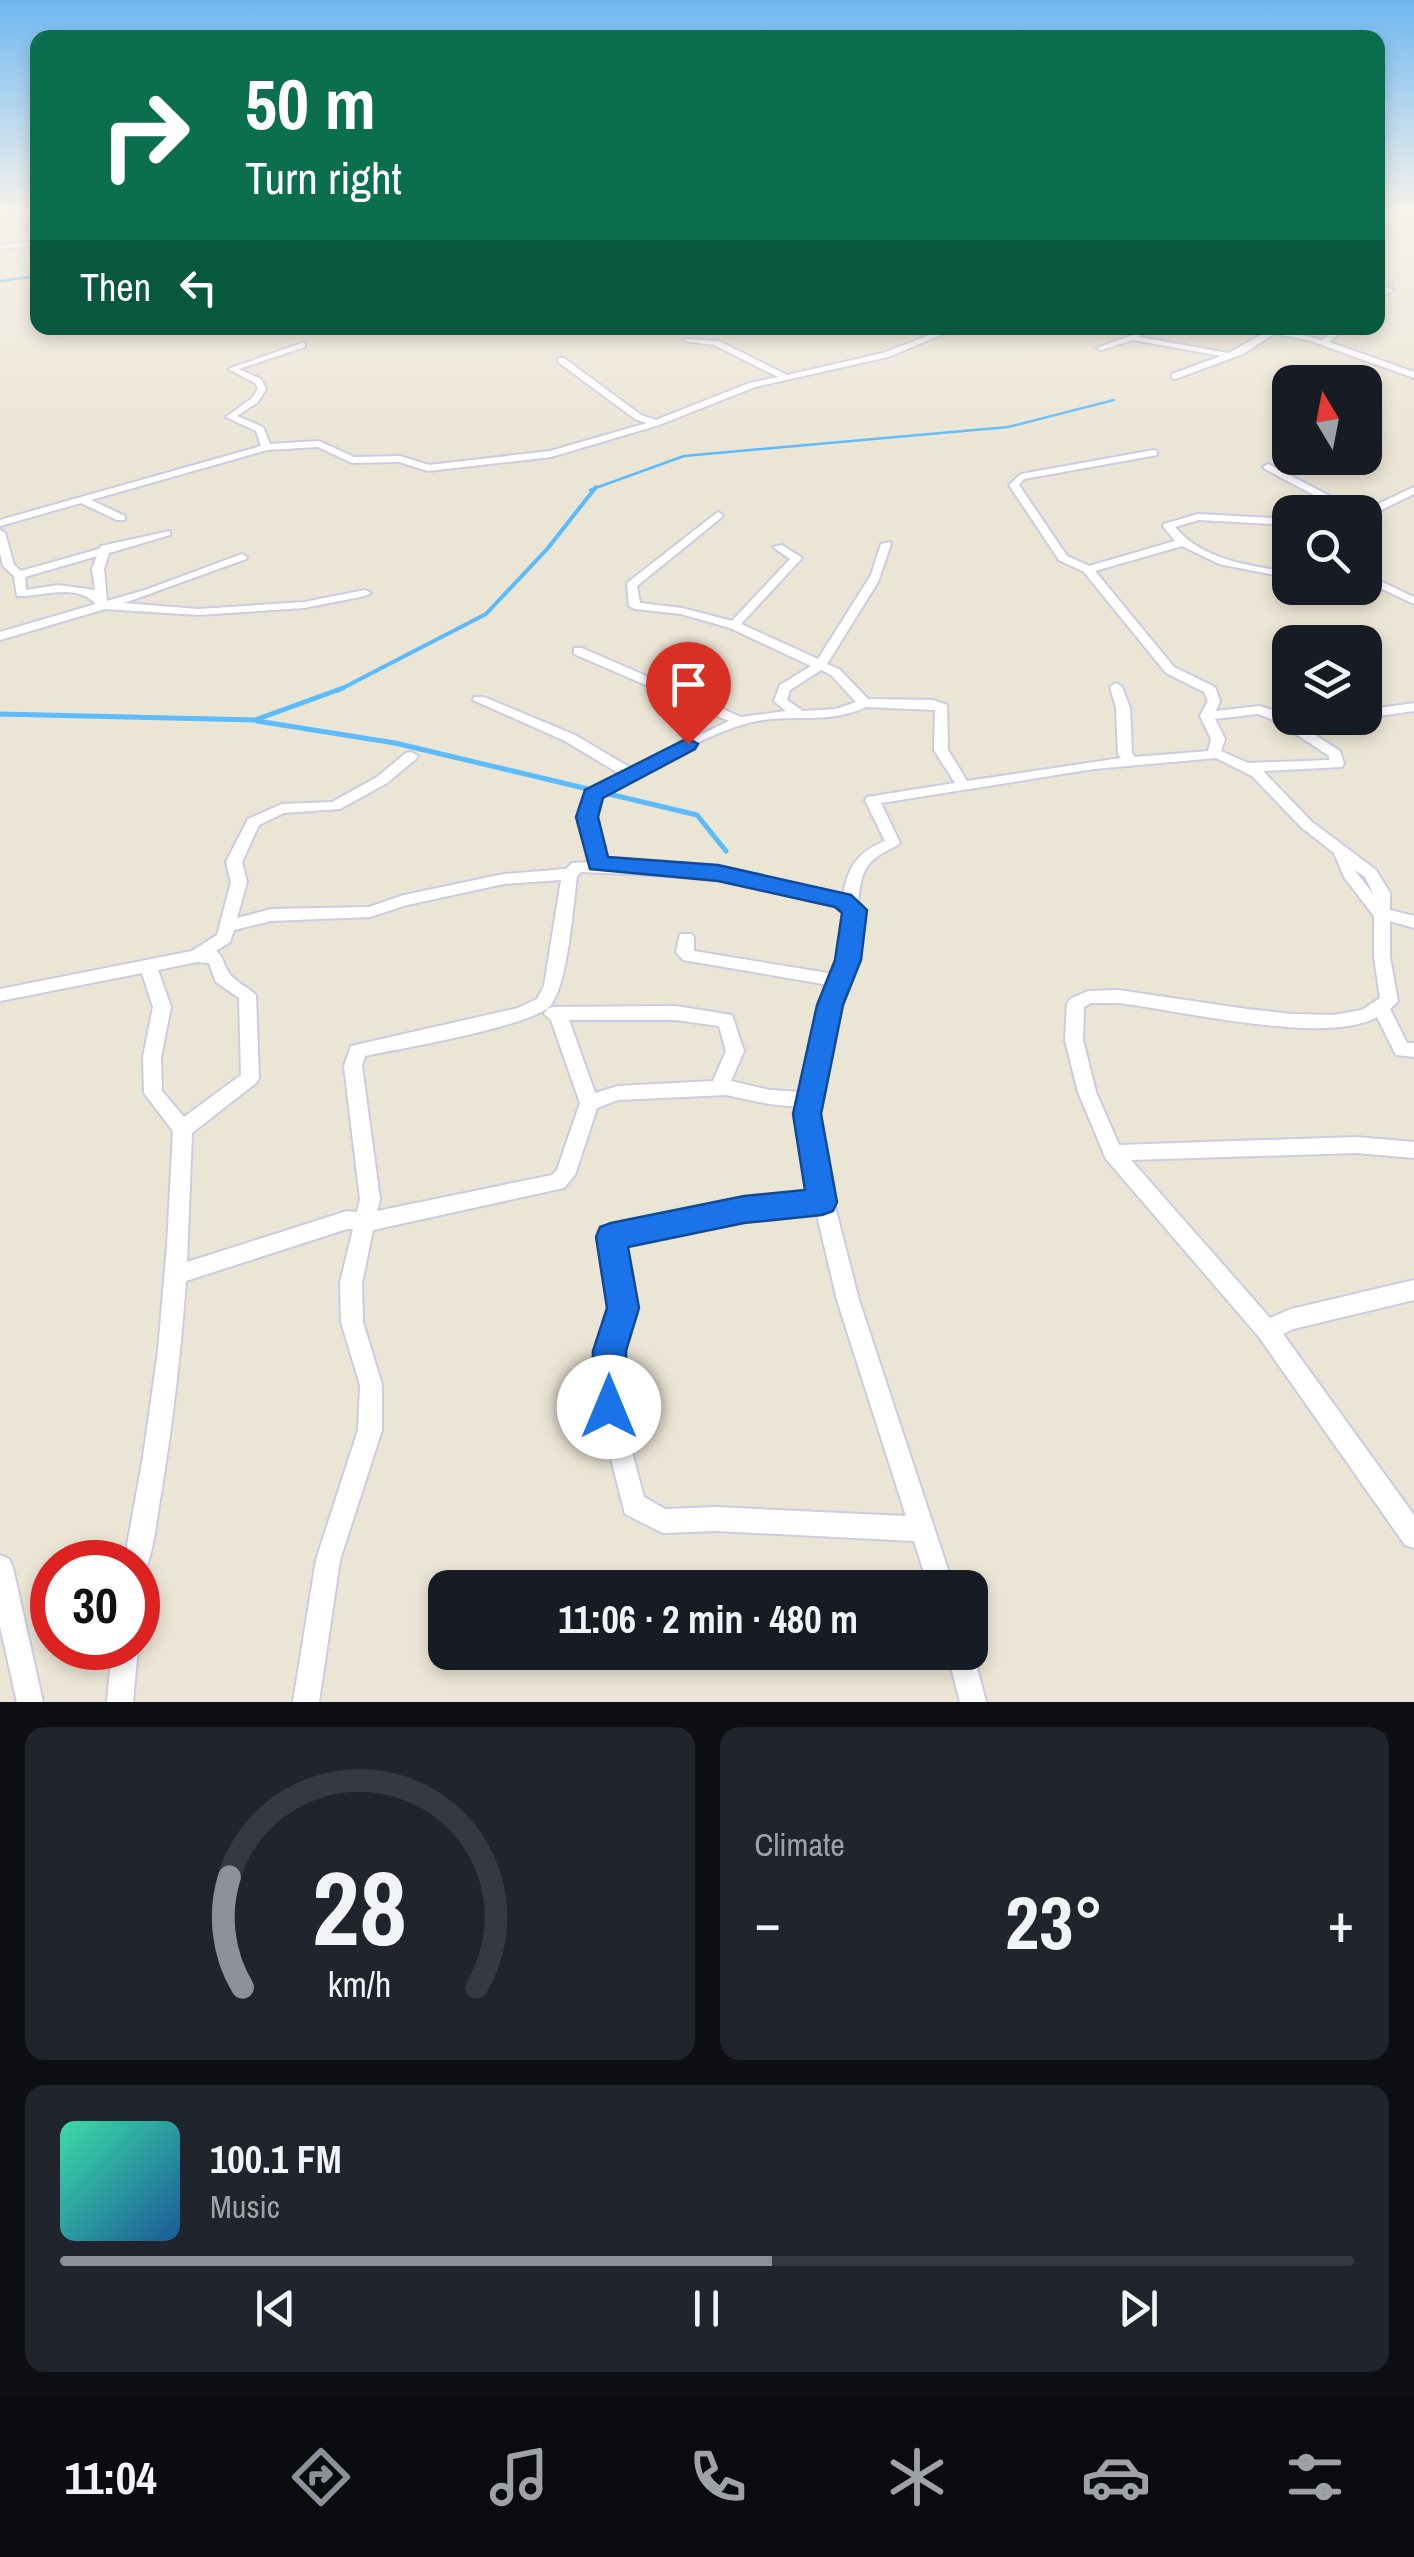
<!DOCTYPE html>
<meta charset="utf-8">
<style>
:root{--surface:#171b24;--page:#20242c;--text:#f1f3f6;--muted:#9ea1a6;--line:#363941;--accent:#8c9099}
body{margin:0;font-family:"Archivo Narrow",sans-serif;background:var(--page);color:var(--text);height:100vh;display:flex;flex-direction:column;font-size:38px;white-space:nowrap}
*{box-sizing:border-box;margin:0}
p{font-size:32px;color:var(--muted)}
.icon{flex:none;width:55px;height:55px;fill:none;stroke:currentColor;stroke-width:2;stroke-linecap:round;stroke-linejoin:round}
.map{position:relative;height:1702px;overflow:hidden}
.details{display:flex;flex-direction:column;gap:25px;padding:25px;background:#0d0f14;flex:1}
.details>*{flex:none}
.banner{position:absolute;left:30px;top:30px;width:1355px;height:305px;border-radius:20px;box-shadow:0 5px 15px #0003;background:#0b6e4f;color:#fff;overflow:hidden}
.needle{width:65px;rotate:350deg}
.fabs{position:absolute;left:1272px;top:365px;display:grid;gap:20px}
.fabs a{display:grid;place-items:center;width:110px;height:110px;border-radius:20px;background:var(--surface);box-shadow:0 5px 15px #0003;font-size:50px}
.speed{position:absolute;left:30px;top:1540px;display:flex;gap:20px;font-size:50px;font-weight:700;text-align:center}
.speed>*{display:grid;place-content:center;width:130px;height:130px;border-radius:50%;background:var(--surface);box-shadow:0 5px 15px #0003;line-height:1}
.speed .limit{border:15px solid #d22;background:#fff;color:#111}
.pin{position:absolute;display:grid;place-items:center;width:85px;height:85px;color:#fff;margin:-102px -42px;border-radius:50% 50% 50% 0;rotate:-45deg;box-shadow:0 0 10px #0007}
.pin .icon{rotate:45deg}
.me{position:absolute;width:110px;margin:-55px;rotate:0deg;stroke-linejoin:round;filter:drop-shadow(0 0 8px #0008)}
.turn{display:flex;align-items:center;gap:35px;height:210px;padding:0 50px;font-size:45px}
.turn .icon{width:130px;height:130px;stroke-width:2.5}
.turn b{display:block;font-size:70px;line-height:85px}
.then{display:flex;align-items:center;height:95px;padding:0 50px;background:#0003;gap:20px;font-size:38px}
.big{font-size:75px;font-weight:700;line-height:1.1}
.details .tile{flex:1;display:flex;flex-direction:column;justify-content:center;gap:15px;min-width:0;padding:0 35px;border-radius:20px;background:var(--page)}
.details .dial{align-items:center;gap:0}
.dial svg{height:260px;overflow:visible;fill:none;stroke:var(--line);stroke-width:7;stroke-linecap:round;text-anchor:middle}
.dial text{fill:var(--text);stroke:none}
.song{display:flex;align-items:center;gap:30px}
.cover{width:120px;height:120px;border-radius:15px;background:linear-gradient(135deg,hsl(160 70% 55%),hsl(210 70% 35%))}
.played{height:10px;border-radius:5px;background:linear-gradient(90deg,var(--accent) 55%,var(--line) 55%)}
.keys{display:flex;justify-content:space-around;direction:ltr}
.heat{display:flex;justify-content:space-between;align-items:center;font-size:55px;direction:ltr}
.details .tiles{flex:1;display:grid;gap:25px;grid-template-columns:1fr 1fr}
.tile:last-child{grid-column:span 2}
.trip{position:absolute;left:428px;top:1570px;width:560px;height:100px;border-radius:20px;background:var(--surface);box-shadow:0 5px 15px #0003;font-weight:700;line-height:100px;text-align:center}
.tab-bar{display:flex;height:160px;justify-content:space-around;align-items:center;background:#090b0e;color:var(--muted)}
.tab-bar .icon{width:70px;height:70px}
.tab-bar .selected{color:var(--accent)}
.tab-bar b{font-size:45px;color:var(--text)}
.map>svg:first-child{display:block}
.lines{fill:none;stroke-linecap:round;stroke-linejoin:round}
.stream-far2{stroke:#5bbbfb;stroke-width:2.5}
.stream-far1{stroke:#5bbbfb;stroke-width:4}
.stream{stroke:#5bbbfb;stroke-width:5}
.street-casing{stroke:#cbcce2;stroke-width:4}
.street{fill:#fff;fill-rule:evenodd}
.route{fill:#1a73e8;stroke:#114b97;stroke-width:2.5}
</style>
<div class="map">
<svg width="1414" height="1702" viewBox="0 0 1414 1702">
<rect width="100%" height="100%" fill="#ebe5d5"/>
<g class="lines">
<path class="stream-far2" d="M0 281 38 276
M590 490 684 456 1008 427 1114 400"/>
<path class="stream-far1" d="M337 691 486 614 548 548 596 487"/>
<path class="stream" d="M0 714 255 720 343 688
M257 721 395 743 697 815 726 851"/>
<g class="street-casing">
<path id="street" d="M1409 209H1414V212Z
M38 210V214L0 215V211Z
M38 241V245L0 249V245Z
M1387 288 1394 290 1378 298V293Z
M948 328H958L888 357 755 387 659 425 551 457 428 471 399 462 352 463 318 447 267 450 91 500 125 516V520H117L81 503 0 526V520L261 446 256 431 226 417 252 398 258 389 255 383 228 369 302 343H305V347L239 369 261 379 266 389 258 402 237 416 263 427 270 444 319 441 354 457 400 456 429 465 550 451 647 423 635 419 558 362V358H564L641 415 656 420 749 383 778 377 714 345 684 341 685 339 719 341 787 375 883 353Z
M1140 328H1148L1139 337 1229 353 1266 332 1250 328H1275L1322 340 1338 328H1346L1329 342 1414 372V378L1308 340 1274 334 1243 354 1175 379 1172 378V374L1221 356 1133 340 1101 350 1097 348 1130 336Z
M1154 450 1157 451V455L1024 479 1019 485 1067 556 1089 566 1175 541 1163 526 1164 524 1198 514 1290 519V525L1199 520 1175 527C1202 560 1250 566 1290 572V578L1219 564 1182 546 1095 571 1174 667 1215 687 1220 701 1216 711 1259 706 1290 715V718H1330L1323 722 1297 723 1340 751 1344 764 1342 767 1263 771 1311 821 1376 870 1390 893V910L1414 916V928L1390 921V957L1398 1001 1390 1009 1407 1043H1414V1057L1396 1055 1377 1017C1327 1046 1179 1010 1118 1003H1091L1084 1007 1083 1040 1096 1092 1119 1145 1356 1137 1414 1142V1158L1356 1153 1131 1160 1270 1318 1291 1309 1414 1280V1300L1293 1329 1283 1334 1414 1515V1548L1405 1545 1259 1337 1106 1159 1078 1092 1065 1040 1067 1004 1070 999 1088 991 1118 990 1247 1009 1292 1014 1333 1015 1362 1010 1380 998 1374 957V916L1344 877 1334 853 1301 827 1252 776 1216 758 1094 769 881 803 900 843C894 848 885 851 878 856 861 867 860 885 858 903L863 910 856 960 839 1005 816 1114 819 1144 859 1300 954 1588H929L914 1541 716 1531 663 1533 625 1514 598 1407V1351L612 1308 601 1237 604 1231 744 1201 812 1194 799 1144V1107L769 1104 726 1095 618 1100 597 1108 575 1175 564 1188 373 1230 362 1283 363 1322 382 1385V1430L340 1560 319 1702H293L316 1560 358 1430 360 1385 341 1322 340 1283 353 1229H347L186 1281C181 1351 173 1420 162 1488 157 1515 155 1546 145 1571L138 1574V1562H124L143 1457 158 1351 167 1245 173 1131 144 1093 143 1057 153 1007 142 973 0 1001V989L192 951 217 935 231 882 226 862 248 819 282 804 332 802 377 777 406 753 411 752 418 756 416 759 387 783 340 809 284 813 259 825 242 862 247 882 237 918 271 909 369 907 404 895 504 874 566 869 572 863 590 862 580 817 586 795 620 774 565 741 473 700 474 697H484L575 735 631 768 729 721 574 654V648H582L741 717 786 711 774 701 780 685 811 666 730 628 681 614 635 609 629 606 627 583 718 512 723 515 722 517 637 586 640 603 682 608 732 621 790 559 773 547 782 545 802 558 741 624 818 659 871 575 881 544 890 542 891 544 878 582 827 664 839 669 868 699 933 700 947 705 948 750 967 781 1121 758 1118 754 1116 708 1110 687 1116 683 1122 687 1130 708 1132 753 1135 757 1208 751 1211 739 1200 716 1208 701 1204 692 1166 673 1084 572 1059 560 1009 485 1021 474ZM821 670 831 675 856 702 836 709 803 711 787 700 790 690ZM866 707 935 710 934 750 955 783 867 797 865 800 885 841C857 852 847 868 843 897L718 868 605 863 594 817 600 797C644 772 703 734 752 722 790 713 829 725 866 707ZM1258 714 1278 722 1329 756V760L1248 763 1221 751 1225 739 1215 719ZM1355 870 1365 877 1374 895 1356 872ZM581 872 718 878 845 908 847 911 840 960 834 974 694 951V938L692 934H680L676 952 683 960 829 985 821 1005 802 1092 769 1090 731 1081 744 1051 732 1015 676 1006 553 1007 547 1009 544 1014 551 1020 580 1103 557 1170 552 1175 377 1211 380 1199 362 1066 365 1056C398 1049 534 1026 551 1005 568 982 573 907 577 876ZM561 880 544 986 537 999 518 1008 351 1046 344 1066 360 1199 357 1212 347 1211 187 1262 192 1133 256 1083 259 1078 256 995C248 987 235 982 229 973 222 963 225 958 216 951L230 942 234 930 271 921 370 917 407 905 504 884ZM197 962 209 963 216 982 239 998 241 1075 184 1117 162 1091 161 1057 171 1007 158 970ZM569 1020H676L719 1026 726 1051 713 1081 618 1086 595 1093ZM816 1211 837 1300 906 1516 716 1507 665 1509 644 1497 620 1407V1351L634 1308 622 1244 744 1219Z
M1268 464 1357 510 1358 512H1346L1265 469 1263 467Z
M1414 487V494L1369 516 1365 517V512H1361Z
M0 530 5 533 14 565 21 571 99 549 101 546 170 531V535L109 553 104 569 107 601 145 590 242 554 247 557 246 559 124 603 198 609 304 602 365 590 371 593 365 596 304 608 198 615 105 609 0 640V632L96 604C75 582 43 597 17 596L14 576 3 566 0 553ZM97 556 92 569 95 590 58 585 26 590 25 577Z
M1365 574 1414 597V604L1365 581Z
M1414 703V711L1365 718H1363L1365 710Z
M0 1555 9 1559 13 1568 43 1702H17L0 1626Z
M970 1645 973 1652 986 1702H960L947 1652H970Z
M138 1647V1648L133 1702H107L112 1648Z"/>
</g>
<use href="#street" class="street"/>
</g>
<linearGradient id="sky" x2="0" y2="1"><stop stop-color="#6fb7f0"/><stop offset="0.47" stop-color="#f6f3ec"/><stop offset="1" stop-color="#f6f3ec" stop-opacity="0"/></linearGradient>
<rect width="1414" height="448" fill="url(#sky)"/>
<path class="route" d="M688 738 698 744 695 749 603 798 598 817 608 857 718 865 851 895 867 910 861 960 843 1005 821 1114 837 1202 833 1211 822 1215 744 1223 628 1247 639 1308 626 1351 627 1407 621 1419 609 1424 597 1419 592 1407 593 1351 607 1308 596 1237 600 1227 611 1223 744 1196 805 1190 793 1114 817 1005 835 960 842 913 835 907 718 881 590 869 576 817 585 790Z"/>
</svg>
<div class="fabs">
<a><svg class="needle" viewBox="-14 -14 28 28"><path d="M0-13l5 13h-10z" fill="#e53935"/><path d="M0 13l5-13h-10z" fill="#9ea1a6"/></svg></a>
<a><svg class="icon" aria-label="search" viewBox="0 0 24 24"><circle cx="10" cy="10" r="6"/><path d="M15 15l6 6"/></svg></a>
<a><svg class="icon" aria-label="layers" viewBox="0 0 24 24"><path d="M12 4l9 5-9 5-9-5zM3 14l9 5 9-5"/></svg></a>
</div>
<div class="speed"><div class="limit">30</div></div>
<div class="pin" style="left:688px;top:744px;background:#d93025"><svg class="icon" aria-label="arrive" viewBox="0 0 24 24"><path d="M6 21V4h12l-3 4 3 4H6"/></svg></div>
<svg class="me" style="left:609px;top:1407px" viewBox="-20 -20 40 40"><circle r="19" fill="#fff"/><path d="M0-13L10 11 0 6-10 11z" fill="#1a73e8"/></svg>
<div class="trip">11:06 · 2 min · 480 m</div>
<div class="banner">
<div class="turn"><svg class="icon" aria-label="right" viewBox="0 0 24 24"><path d="M7 20v-9h11M14 6l5 5-5 5"/></svg><div><b>50 m</b>Turn right</div></div>
<div class="then">Then<svg class="icon" aria-label="left" viewBox="0 0 24 24"><path d="M17 20v-9H6M10 6l-5 5 5 5"/></svg></div>
</div>
</div>
<section class="details">
<div class="tiles">
<div class="tile dial"><svg viewBox="0 0 100 80">
<path d="M14 69A42 42 0 1 1 86 69"/>
<path d="M14 69A42 42 0 0 1 10 35" stroke="#8c9099"/>
<text x="50" y="56" font-size="32" font-weight="700">28</text>
<text x="50" y="72" font-size="11">km/h</text>
</svg></div>
<div class="tile"><p>Climate</p>
<div class="heat"><a>−</a><b class="big">23°</b><a>+</a></div>
</div>
<div class="tile">
<div class="song"><i class="cover"></i><div><b>100.1 FM</b><p>Music</p></div></div>
<div class="played"></div>
<div class="keys"><svg class="icon" aria-label="previous" viewBox="0 0 24 24"><path d="M18 5L8 12l10 7zM5 5v14"/></svg><svg class="icon" aria-label="pause" viewBox="0 0 24 24"><path d="M8 5v14M16 5v14"/></svg><svg class="icon" aria-label="next" viewBox="0 0 24 24"><path d="M6 5l10 7-10 7zM19 5v14"/></svg></div>
</div>
</div>
</section>
<nav class="tab-bar">
<b>11:04</b>
<svg class="icon selected" aria-label="directions" viewBox="0 0 24 24"><path d="M12 3l9 9-9 9-9-9zM9 14v-3h6M13 9l2 2-2 2"/></svg>
<svg class="icon" aria-label="music" viewBox="0 0 24 24"><path d="M9 18V5l10-2v13"/><circle cx="6" cy="18" r="3"/><circle cx="16" cy="16" r="3"/></svg>
<svg class="icon" aria-label="phone" viewBox="0 0 24 24"><path d="M5 4h4l2 5-3 2q2 4 5 5l2-3 5 2v4C11 20 4 13 5 4z"/></svg>
<svg class="icon" aria-label="climate" viewBox="0 0 24 24"><path d="M12 3v18M4 7l16 10M4 17L20 7"/></svg>
<svg class="icon" aria-label="car" viewBox="0 0 24 24"><path d="M5 17H2v-5l4-1 3-4h7l3 4 3 1v5h-3M9 17h6M6 11h13"/><circle cx="7" cy="17" r="2"/><circle cx="17" cy="17" r="2"/></svg>
<svg class="icon" aria-label="filters" viewBox="0 0 24 24"><path d="M4 7h16M4 17h16"/><circle cx="9" cy="7" r="2"/><circle cx="15" cy="17" r="2"/></svg>
</nav>
